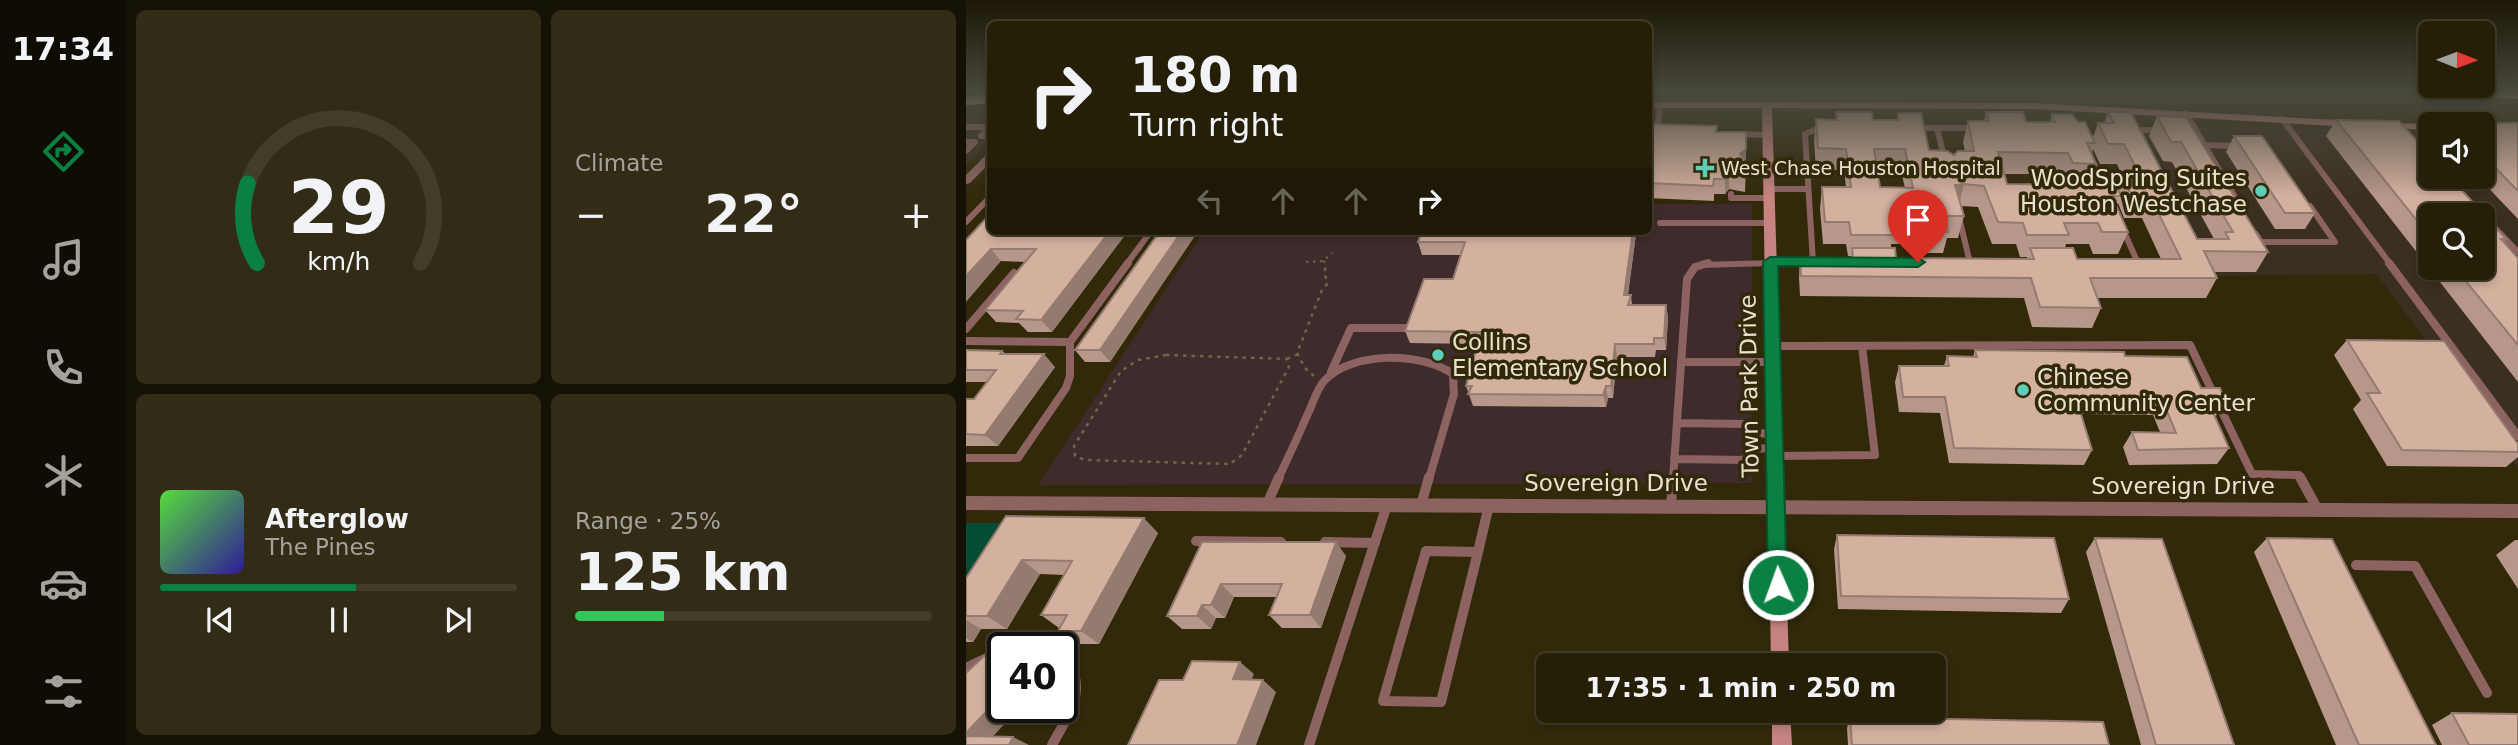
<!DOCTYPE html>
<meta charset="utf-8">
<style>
:root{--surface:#261f08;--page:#322c16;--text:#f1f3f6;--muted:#a4a29c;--line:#423d29;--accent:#0b8043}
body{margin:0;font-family:"DejaVu Sans",sans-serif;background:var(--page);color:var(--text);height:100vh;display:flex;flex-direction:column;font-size:26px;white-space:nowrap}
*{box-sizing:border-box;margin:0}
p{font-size:23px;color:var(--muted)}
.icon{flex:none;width:38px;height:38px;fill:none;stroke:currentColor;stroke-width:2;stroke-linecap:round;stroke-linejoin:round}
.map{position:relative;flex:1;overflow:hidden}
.panel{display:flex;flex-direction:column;gap:10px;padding:10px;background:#151104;width:840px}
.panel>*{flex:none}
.hud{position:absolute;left:21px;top:21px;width:665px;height:214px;border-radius:10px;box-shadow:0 4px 10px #0003,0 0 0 2px var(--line);background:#261f08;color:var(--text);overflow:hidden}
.needle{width:46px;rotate:91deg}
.controls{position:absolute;left:1452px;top:21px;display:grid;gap:14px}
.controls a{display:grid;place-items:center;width:77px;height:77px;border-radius:10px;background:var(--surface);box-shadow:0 4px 10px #0003,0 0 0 2px var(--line);font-size:35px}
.speed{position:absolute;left:21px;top:632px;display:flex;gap:14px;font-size:35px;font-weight:700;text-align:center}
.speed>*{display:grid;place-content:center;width:91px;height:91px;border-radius:50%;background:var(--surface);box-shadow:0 4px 10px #0003,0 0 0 2px var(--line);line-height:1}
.speed .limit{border:4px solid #111;border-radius:10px;background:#fff;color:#111}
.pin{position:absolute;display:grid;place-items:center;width:60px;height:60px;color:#fff;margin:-72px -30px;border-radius:50% 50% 50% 0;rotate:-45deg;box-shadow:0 0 7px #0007}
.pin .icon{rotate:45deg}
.me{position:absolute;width:77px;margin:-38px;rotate:358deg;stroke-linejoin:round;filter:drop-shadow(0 0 5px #0008)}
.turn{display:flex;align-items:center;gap:24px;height:147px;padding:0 28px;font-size:32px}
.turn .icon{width:91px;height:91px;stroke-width:2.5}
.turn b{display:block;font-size:49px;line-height:60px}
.lanes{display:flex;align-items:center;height:66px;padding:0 28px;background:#0003;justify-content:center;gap:35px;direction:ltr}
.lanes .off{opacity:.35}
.big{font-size:52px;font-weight:800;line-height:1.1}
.panel .widget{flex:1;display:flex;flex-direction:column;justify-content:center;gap:10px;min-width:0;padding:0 24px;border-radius:10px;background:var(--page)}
.panel .dial{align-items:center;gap:0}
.dial svg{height:182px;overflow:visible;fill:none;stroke:var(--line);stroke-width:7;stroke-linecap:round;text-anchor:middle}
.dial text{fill:var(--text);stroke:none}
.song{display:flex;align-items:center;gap:21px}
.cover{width:84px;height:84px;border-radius:10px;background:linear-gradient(135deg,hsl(110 70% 55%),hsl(250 70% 35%))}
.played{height:7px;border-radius:4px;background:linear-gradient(90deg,var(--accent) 55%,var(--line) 55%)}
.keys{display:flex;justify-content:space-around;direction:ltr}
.heat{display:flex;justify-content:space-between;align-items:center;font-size:38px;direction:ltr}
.charge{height:10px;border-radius:5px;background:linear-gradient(90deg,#34c759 25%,var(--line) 0)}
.panel .tiles{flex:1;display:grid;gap:10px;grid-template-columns:repeat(2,1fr)}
.trip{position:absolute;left:570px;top:653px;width:410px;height:70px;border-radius:10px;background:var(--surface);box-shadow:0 4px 10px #0003,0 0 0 2px var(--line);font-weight:800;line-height:70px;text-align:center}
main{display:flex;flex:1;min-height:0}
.menu{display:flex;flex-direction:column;width:126px;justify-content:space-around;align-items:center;background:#0f0c03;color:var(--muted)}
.menu .icon{width:49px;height:49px}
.menu .selected{color:var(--accent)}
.menu b{font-size:32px;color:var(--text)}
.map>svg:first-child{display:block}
.commercial{fill:#3b2f20;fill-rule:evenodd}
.education{fill:#3f2b2c}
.green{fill:#044c33}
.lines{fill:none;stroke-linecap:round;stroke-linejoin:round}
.path-far1{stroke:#6d654a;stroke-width:2;stroke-dasharray:2.5 4.5;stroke-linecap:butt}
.path{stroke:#6d654a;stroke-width:2.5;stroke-dasharray:3.5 5;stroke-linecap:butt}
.lane-far2{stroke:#8d6362;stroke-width:6}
.lane-far1{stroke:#8d6362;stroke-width:8}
.lane{stroke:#8d6362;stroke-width:10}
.street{fill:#8d6362;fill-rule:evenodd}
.secondary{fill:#c58382;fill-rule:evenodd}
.highway{fill:#febfbd;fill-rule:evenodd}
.wall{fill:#b69789;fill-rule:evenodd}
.shaded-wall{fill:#947b6f}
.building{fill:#d4b09f;stroke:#947b6f;stroke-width:2;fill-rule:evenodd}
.route{fill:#0b8043;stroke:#07532c;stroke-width:2}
.poi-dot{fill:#5eceb7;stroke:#32290a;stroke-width:2.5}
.labels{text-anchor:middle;stroke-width:7;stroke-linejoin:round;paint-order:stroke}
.far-poi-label{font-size:19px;fill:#e7e1d0;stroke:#32290a;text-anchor:start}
.poi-label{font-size:23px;fill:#e7e1d0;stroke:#32290a;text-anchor:start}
.street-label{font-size:23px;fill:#e7e1d0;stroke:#32290a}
</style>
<main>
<nav class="menu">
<b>17:34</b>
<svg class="icon selected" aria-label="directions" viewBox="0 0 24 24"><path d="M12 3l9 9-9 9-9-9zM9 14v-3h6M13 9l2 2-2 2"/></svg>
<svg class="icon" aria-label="music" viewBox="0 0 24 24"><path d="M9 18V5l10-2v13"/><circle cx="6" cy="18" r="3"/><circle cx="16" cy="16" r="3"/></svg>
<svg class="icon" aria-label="phone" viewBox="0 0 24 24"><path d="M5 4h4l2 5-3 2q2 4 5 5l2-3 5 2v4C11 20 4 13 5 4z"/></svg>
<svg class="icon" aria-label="climate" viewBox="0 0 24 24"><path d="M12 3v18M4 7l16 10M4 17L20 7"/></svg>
<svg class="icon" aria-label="car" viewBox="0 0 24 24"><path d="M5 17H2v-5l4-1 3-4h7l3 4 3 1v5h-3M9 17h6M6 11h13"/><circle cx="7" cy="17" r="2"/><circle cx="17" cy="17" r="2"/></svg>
<svg class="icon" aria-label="filters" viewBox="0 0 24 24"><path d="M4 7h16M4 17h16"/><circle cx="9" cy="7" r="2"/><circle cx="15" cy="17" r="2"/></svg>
</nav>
<section class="panel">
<div class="tiles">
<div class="widget dial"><svg viewBox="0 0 100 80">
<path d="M14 69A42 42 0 1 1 86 69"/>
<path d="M14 69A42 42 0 0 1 10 34" stroke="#0b8043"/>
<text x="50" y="56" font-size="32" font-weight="700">29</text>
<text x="50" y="72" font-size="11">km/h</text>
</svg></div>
<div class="widget"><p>Climate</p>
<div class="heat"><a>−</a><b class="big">22°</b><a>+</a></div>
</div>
<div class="widget">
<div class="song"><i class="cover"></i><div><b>Afterglow</b><p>The Pines</p></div></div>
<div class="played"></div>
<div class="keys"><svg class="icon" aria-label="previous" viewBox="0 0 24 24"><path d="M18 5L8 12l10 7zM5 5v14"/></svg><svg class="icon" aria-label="pause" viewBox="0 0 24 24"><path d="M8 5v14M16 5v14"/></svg><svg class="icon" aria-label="next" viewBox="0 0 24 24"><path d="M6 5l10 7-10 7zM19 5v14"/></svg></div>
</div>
<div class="widget"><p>Range · 25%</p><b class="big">125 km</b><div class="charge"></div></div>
</div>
</section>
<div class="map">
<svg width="1552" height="745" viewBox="0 0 1552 745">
<rect width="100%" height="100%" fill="#32290a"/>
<path class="commercial" d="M0 116H24V142L0 165Z
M1157 127H1305L1465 135V177H1517L1552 136V468L1411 274 1236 276ZM1465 215H1517V268H1465Z"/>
<path class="education" d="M683 204H786V483L72 485 238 231H682Z"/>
<path class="green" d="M0 523H49L0 596Z"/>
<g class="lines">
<path class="path-far1" d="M357 261 362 265
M340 262 357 261 366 253"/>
<path class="path" d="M200 355 321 359 323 367 276 455 264 464 119 460 109 456 108 446 155 371 172 360Z
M321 359 332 354
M348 376 339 368 331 353 356 290 362 283 358 273 361 263"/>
<path class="lane-far2" d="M1220 113 1270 199
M1316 119 1425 265
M0 127H24L15 136H24
M853 128H1093L1108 132 1117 140 1172 263 847 262 839 134Z
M971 128 979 161
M682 129 692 122 694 105
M770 134 801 135
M1177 140 1174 132 1176 130H1195
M0 142H9L0 151
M1238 145 1271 146
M780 170 802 169
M803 189H842
M765 194V198H803
M993 217 1004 263
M0 222 24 197
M694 223H803
M1529 228 1552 252
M1290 234 1295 242H1369L1344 206
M160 265 185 231
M734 265 843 262"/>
<path class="lane-far1" d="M1423 263 1552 436
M0 329 48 273
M0 341 104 342
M806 346 1224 345 1286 474 1333 475 1335 479
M715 362H807
M365 372 385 328H439
M711 423 778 424 788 433 808 434
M809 456 909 455 896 346
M0 458H52L100 388 104 376V342L162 263
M708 459 779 460 783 449 809 448
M312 479C323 456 334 432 344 409 348 400 352 387 359 380 387 351 456 352 487 374L488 394 463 479
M707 479 721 279 729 267 742 263"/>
<path class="lane" d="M1334 477 1352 510
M301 504 313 477
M455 505 463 477
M705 506 707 477
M230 541 315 542
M359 542 409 543
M460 551 512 552 475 702 417 701Z
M512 552 523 505
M1390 565 1449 566 1521 693
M43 648C60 640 71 637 87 648
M0 668 37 650
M86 745C103 714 125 686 96 655
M343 745 421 505"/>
<path class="street" d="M24 154V163L4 183 0 184V175L20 155Z
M0 496 1552 504V518L0 510Z"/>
<path class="secondary" d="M0 98H24V104H0Z
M682 102 1068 103 1388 121 1393 124 1388 127 1068 109 806 108 823 665H805L796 108H682Z
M1422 123 1465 124H1467L1465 130 1418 128 1417 126Z
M806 710H824L826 745H806Z"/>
<path class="highway" d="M1505 92H1552V99L1512 96Z
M24 94V103L0 105V97Z"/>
</g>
<path class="wall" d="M870 112 907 120H931L932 113 963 150 988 155 999 151 997 142 1002 121H1018L1020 112 1060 122H1084L1086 114 1112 122 1127 137 1132 123H1138L1142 112 1231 239H1248L1206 162 1197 161 1183 136 1191 116 1220 117 1302 252 1290 272H1248L1251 278 1240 298H1131L1135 308 1126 328 1066 327 1058 298 834 296 833 278 834 258H885V256H882L880 244H857L854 209 856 187H880L878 170H850L848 141 850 119 869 120ZM1127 149 1134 164H1151L1155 174 1150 187 1126 175 1130 164 1126 153ZM911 171H935L939 188 914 187ZM1038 174H1095L1099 184H1041ZM1152 203 1158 218H1176L1195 259H1111L1099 248 1100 244H1123L1127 254H1152L1162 232 1150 206ZM995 206 1012 207 1026 244H1050L1054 257H1061V259L930 258 925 248V244H950L951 253H977L981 238H992L998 216Z
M1370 120 1540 239 1537 242 1552 258V382L1360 136ZM1465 215 1517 268H1465Z
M1491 123H1552V219L1512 177H1517V124H1490Z
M751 132H780L779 192 763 189 759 194H748V201L682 198V139Z
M1268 136 1349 213 1339 229H1309L1260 152Z
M110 231H162L86 332H62L53 323 30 322 19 310 60 262 35 261 0 240 56 235 106 236Z
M194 231H232L144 362H119L109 350Z
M670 234 662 295H665L666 305H700L702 317 700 350H690L689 357H651L647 398H642L640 407 507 406 500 386 511 344 444 343 439 331 487 279 495 255H456L452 242Z
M1381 340 1552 444V457L1540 467 1421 466 1387 409 1395 400 1368 355Z
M0 350 36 351 40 354 89 367 32 446H0V399H8L21 382H0Z
M1009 350 1159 356 1235 388 1260 402 1249 417 1263 448 1251 464 1163 465 1157 447 1166 432H1194L1187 415 1115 414 1126 450 1118 465 983 463 974 413 933 412 929 382 933 366H978L981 356 1007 357Z
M40 516 192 533 133 644H110L92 631 93 628 75 615 98 575 74 574 41 629H15L7 642H0V578Z
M871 535 1103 599 1095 613 872 609 868 549Z
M1129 538 1268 745H1175L1120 552Z
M1301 538 1470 745H1370L1288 552Z
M1549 540H1552V589L1530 555Z
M236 542 380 556 355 628H316L303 615 310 597H268L259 618H250L245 629H216L201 616Z
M1486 713 1552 745H1476L1466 725Z
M884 717 1143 745H882L881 728Z"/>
<path class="shaded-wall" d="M780 132V164L779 192V165L774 154Z
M763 174V189L759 194V179Z
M998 184 993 205 989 185Z
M39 231H60L46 248 36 235Z
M144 231H162L86 332 75 320Z
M216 231H232L144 362 134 350Z
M667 231H670V234L660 307 658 295Z
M25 249 35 261 0 302V276Z
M700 305 702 317 700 350 698 338Z
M649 344 651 357 647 398 645 386Z
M78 354 89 367 32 446 19 435Z
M640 386 642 398 640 407 637 395Z
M178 518 192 533 133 644 115 631Z
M370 542 380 556 355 628 344 615Z
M56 560 74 574 41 629 21 616Z
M255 584 268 597 259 618 245 605Z
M236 605 250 618 245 629 231 616Z
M0 620 15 629 7 642 0 638Z
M274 662 288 674 281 691 267 679Z
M297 680 310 692 290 745H271Z
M37 694V707H54L19 745 0 738V733Z
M47 737 63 745H43Z"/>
<path class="building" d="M870 112H906L907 120H933L932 113H955L963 150 981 151 988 155 992 151H1008L1002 121H1023L1020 112H1057L1060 122H1089L1086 114H1106L1112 122H1119L1129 143H1121L1130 164 1107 163 1102 153 1032 152 1041 184 1116 185 1112 175H1145L1155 196H1146L1162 232H1136L1132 223H1098L1103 235H1061L1057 223 1032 222 1018 186 998 184 989 185 998 216H979L982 232 956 231 954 223 925 222 927 235H885L883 222H859L856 187H885L880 149 852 148 850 119 871 120ZM908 149H939L947 188 914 187Z
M1142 112H1164L1167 116 1231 239H1263L1259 232H1267L1215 142H1205L1191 116 1220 117 1302 252 1238 251 1251 278H1124L1135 308 1074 307 1065 278 835 276 834 258H887L886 248H929L930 258 1068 259 1064 248H1107L1111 259H1215L1185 198H1167L1155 174H1173L1158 144H1142L1132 123H1148Z
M1370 120 1433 121 1465 156V177H1484L1540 239H1535L1552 258V345L1489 268H1517V215H1465V238Z
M1491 123H1552V191L1517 155V124H1493Z
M685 124 751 126 750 132H780V149L774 154 779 160V177L763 174 759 179H748L747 186 682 183V139Z
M1268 136H1296L1349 213H1319Z
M24 214V231H39L36 235 106 236 110 231H144L75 320 50 319 57 311 19 310 70 249H25L0 276V240Z
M194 231H216L134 350H109Z
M456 231H667L658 295H665L662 305H700L698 338H688V344H649L645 386H640L637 395 502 394 506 386H500L515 332 439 331 458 279H487L499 242H452Z
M1381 340 1478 341 1552 444V452L1436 450 1401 393H1414Z
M0 350 36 351 34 354H78L19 435 0 434V399H8L30 370H0Z
M1009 350 1158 352 1159 356 1221 357 1235 388H1254L1260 402 1242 401 1263 448 1172 450 1166 432 1210 433 1196 399 1110 398 1126 450 988 448 979 397H937L933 366H983L981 356 1011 357Z
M40 516 178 518 115 631H92L101 615H75L106 561 56 560 21 616H0V578Z
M871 535 1088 538 1103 599 875 596Z
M1129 538 1196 539 1268 745H1190Z
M1301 538 1366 539 1470 745H1393Z
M236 542H370L344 615H303L316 584H255L245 605H236L231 616H201Z
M31 644 40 648H37V694L0 733V673Z
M226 661 274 662 267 679 297 680 271 745H162L193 680H217Z
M1486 713 1552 714V745H1503Z
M884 717 1137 722 1143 745H886Z
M0 736 47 737 43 745H0Z"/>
<linearGradient id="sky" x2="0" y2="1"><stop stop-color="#1c1706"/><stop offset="0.47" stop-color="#49493e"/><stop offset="1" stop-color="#49493e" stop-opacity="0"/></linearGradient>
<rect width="1552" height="197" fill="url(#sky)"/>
<path class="route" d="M804 257 952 258 959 262 952 267 812 266 821 585 819 591 812 594 805 591 802 585 797 262Z"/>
<g class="poi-dot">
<path d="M735.5 157.5h7v7h7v7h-7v7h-7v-7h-7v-7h7z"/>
<circle cx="1295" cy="191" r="7"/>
<circle cx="472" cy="355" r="7"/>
<circle cx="1057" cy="390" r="7"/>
</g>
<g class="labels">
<g class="far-poi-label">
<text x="755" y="175">West Chase Houston Hospital</text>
</g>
<g class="poi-label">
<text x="1281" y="186" text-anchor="end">WoodSpring Suites<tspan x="1281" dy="26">Houston Westchase</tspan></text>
<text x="486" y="350">Collins<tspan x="486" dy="26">Elementary School</tspan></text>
<text x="1071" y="385">Chinese<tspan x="1071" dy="26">Community Center</tspan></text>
</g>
<g class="street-label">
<text transform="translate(783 386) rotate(-91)" y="8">Town Park Drive</text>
<text x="650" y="491">Sovereign Drive</text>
<text x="1217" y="494">Sovereign Drive</text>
</g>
</g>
</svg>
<div class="controls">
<a><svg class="needle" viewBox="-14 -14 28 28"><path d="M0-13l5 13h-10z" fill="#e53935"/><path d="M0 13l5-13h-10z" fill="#a4a29c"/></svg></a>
<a><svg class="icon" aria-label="sound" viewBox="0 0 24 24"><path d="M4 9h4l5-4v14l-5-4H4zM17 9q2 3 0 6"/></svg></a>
<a><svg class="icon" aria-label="search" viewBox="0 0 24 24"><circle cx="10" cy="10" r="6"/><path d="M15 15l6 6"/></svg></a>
</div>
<div class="speed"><div class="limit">40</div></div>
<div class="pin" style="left:952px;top:262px;background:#d93025"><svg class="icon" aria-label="arrive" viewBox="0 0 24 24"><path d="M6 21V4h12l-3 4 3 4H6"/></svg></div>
<svg class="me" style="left:812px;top:585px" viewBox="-20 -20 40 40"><circle r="17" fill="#0b8043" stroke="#fff" stroke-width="3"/><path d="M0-11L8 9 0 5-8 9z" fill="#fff"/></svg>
<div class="trip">17:35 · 1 min · 250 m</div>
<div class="hud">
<div class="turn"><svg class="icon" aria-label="right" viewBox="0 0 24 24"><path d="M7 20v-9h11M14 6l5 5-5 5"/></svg><div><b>180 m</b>Turn right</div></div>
<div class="lanes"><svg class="icon off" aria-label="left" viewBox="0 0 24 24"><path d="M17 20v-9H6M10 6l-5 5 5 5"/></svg><svg class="icon off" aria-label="ahead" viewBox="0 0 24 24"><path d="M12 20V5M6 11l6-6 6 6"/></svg><svg class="icon off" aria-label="ahead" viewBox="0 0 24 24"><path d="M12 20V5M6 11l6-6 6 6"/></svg><svg class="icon" aria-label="right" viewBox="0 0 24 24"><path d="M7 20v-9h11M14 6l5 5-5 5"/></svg></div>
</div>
</div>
</main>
